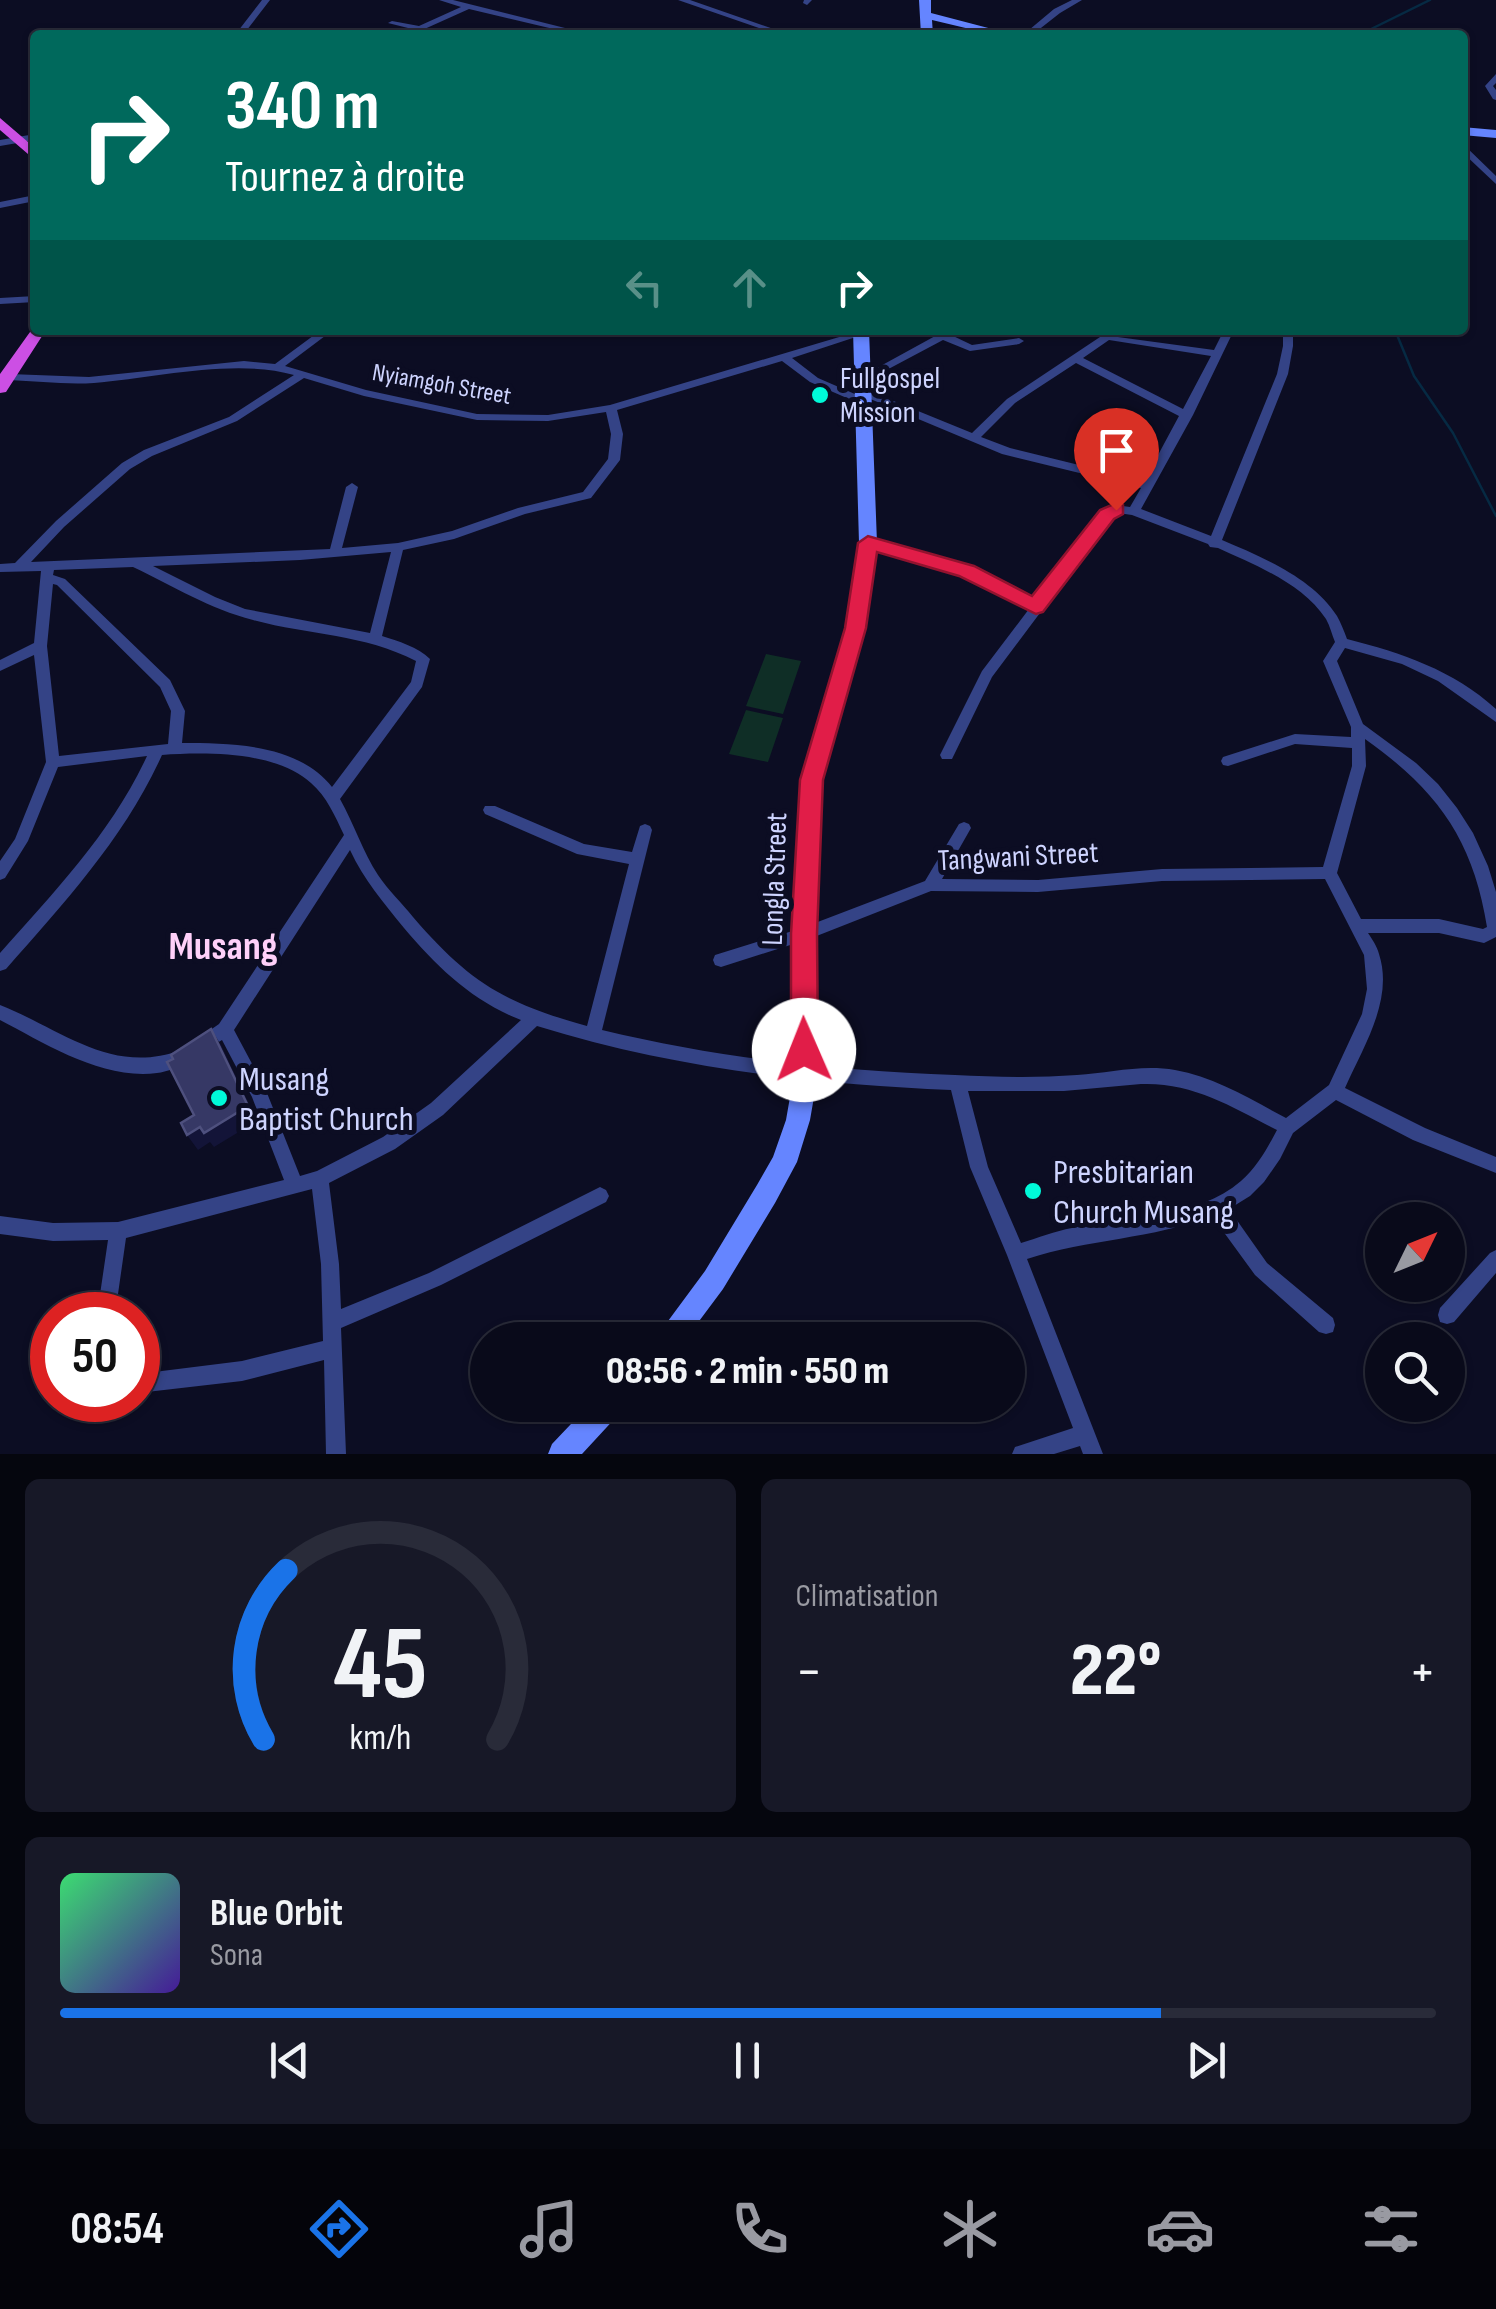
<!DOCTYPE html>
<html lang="fr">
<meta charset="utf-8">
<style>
:root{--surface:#090a1a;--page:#171827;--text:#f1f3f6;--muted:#999aa2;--line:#292b39;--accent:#1a73e8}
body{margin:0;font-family:"Sofia Sans Condensed",sans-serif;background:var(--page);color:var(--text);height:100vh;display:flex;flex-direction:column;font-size:38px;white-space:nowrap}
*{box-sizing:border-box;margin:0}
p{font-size:32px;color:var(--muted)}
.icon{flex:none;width:55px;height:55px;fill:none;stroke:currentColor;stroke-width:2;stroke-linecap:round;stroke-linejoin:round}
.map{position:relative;height:1454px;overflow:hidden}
.details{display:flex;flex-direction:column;gap:25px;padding:25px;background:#05060e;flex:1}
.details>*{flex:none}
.banner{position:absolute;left:30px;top:30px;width:1438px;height:305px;border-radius:10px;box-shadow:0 2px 8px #0004,0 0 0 2px var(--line);background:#00695c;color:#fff;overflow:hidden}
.needle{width:65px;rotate:47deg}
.fabs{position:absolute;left:1365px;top:1202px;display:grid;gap:20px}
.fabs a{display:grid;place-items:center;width:100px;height:100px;border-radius:50%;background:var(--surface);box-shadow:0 2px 8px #0004,0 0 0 2px var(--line);font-size:50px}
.speed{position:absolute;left:30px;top:1292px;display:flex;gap:20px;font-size:50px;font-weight:700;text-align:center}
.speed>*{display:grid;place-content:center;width:130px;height:130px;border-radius:50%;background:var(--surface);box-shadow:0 2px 8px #0004,0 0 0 2px var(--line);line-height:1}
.speed .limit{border:15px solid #d22;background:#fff;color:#111}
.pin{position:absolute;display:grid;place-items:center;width:85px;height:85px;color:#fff;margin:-102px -42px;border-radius:50% 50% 50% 0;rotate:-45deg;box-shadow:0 0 10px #0007}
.pin .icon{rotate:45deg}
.me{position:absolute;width:110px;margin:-55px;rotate:359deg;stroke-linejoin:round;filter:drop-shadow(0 0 8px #0008)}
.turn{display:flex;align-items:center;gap:35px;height:210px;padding:0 30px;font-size:45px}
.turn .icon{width:130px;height:130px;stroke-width:2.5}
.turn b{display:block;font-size:70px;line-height:85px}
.lanes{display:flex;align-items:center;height:95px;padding:0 30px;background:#0003;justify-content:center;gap:50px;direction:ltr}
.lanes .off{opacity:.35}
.big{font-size:75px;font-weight:800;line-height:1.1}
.details .tile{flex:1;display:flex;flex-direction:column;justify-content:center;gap:15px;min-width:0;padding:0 35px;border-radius:15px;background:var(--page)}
.details .dial{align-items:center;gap:0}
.dial svg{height:260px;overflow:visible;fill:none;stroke:var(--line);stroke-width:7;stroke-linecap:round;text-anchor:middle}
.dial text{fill:var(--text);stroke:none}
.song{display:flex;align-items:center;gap:30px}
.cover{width:120px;height:120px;border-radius:15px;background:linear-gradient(135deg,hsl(140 70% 55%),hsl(260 70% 35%))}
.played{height:10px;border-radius:5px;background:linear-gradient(90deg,var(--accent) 80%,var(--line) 80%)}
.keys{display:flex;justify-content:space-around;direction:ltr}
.heat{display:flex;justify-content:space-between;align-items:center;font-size:55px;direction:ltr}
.details .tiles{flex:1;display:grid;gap:25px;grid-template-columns:1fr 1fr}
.tile:last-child{grid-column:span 2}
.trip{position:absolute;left:470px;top:1322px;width:555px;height:100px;border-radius:50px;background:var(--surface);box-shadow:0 2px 8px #0004,0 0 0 2px var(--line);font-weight:800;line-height:100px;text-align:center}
.dock{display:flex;height:160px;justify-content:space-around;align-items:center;background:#04040a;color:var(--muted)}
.dock .icon{width:70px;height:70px}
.dock .active{color:var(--accent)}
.dock b{font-size:45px;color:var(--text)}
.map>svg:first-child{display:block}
.green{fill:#0f2e26}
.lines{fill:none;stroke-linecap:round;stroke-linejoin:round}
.stream{stroke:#062a43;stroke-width:2.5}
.minor{fill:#344386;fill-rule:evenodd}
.secondary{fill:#6585ff;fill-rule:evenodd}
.trunk{fill:#cc4fe4;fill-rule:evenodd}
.shaded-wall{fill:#131438}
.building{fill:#363865;stroke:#4e507e;stroke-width:2.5}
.route{fill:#e11d48;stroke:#92132f;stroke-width:2.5}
.poi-dot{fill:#00f9d9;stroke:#0c0d23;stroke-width:4}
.labels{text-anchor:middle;stroke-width:10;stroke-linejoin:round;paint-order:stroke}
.far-street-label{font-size:25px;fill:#ced4ff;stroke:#0c0d23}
.poi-label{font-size:30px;fill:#ced4ff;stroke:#0c0d23;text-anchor:start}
.street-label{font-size:30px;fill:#ced4ff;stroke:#0c0d23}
.near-poi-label{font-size:35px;fill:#ced4ff;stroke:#0c0d23;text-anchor:start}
.district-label{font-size:40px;font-weight:bold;fill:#ffd0f9;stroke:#0c0d23}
</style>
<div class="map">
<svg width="1496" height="1454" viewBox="0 0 1496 1454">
<rect width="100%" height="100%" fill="#0c0d23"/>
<path class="green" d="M766 654 801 661 783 714 746 706Z
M746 710 783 718 768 762 729 754Z"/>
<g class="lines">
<path class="stream" d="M1359 35 1430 0
M1395 330 1414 376 1453 433 1496 516"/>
<path class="minor" d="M262 0H270L243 35H235Z
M439 0H453L593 35H579L469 9 420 31 388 23 392 21 419 26 461 7Z
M678 0H690L788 34 779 35Z
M804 0H812L807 5 803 3Z
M1072 0H1082L1060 13 1032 35H1023L1054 9Z
M1496 74V83L1493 86 1496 90V100L1493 99 1485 86Z
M35 134V140L0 146V140Z
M1462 143 1496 176V184L1462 152Z
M35 195V201L0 208V202Z
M35 296V302L0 304V298Z
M321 330H333L285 366 366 390 477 414 548 415 610 405 856 332H864L865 334 792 358 818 378 864 398V402H856L810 382 782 361 617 410 623 434 620 460 591 498 525 514 454 539 403 550 382 636C398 641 418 647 430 659L422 687 340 799C354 824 363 852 378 875 388 890 402 903 413 917 469 982 504 1003 587 1026L629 864 577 854 485 814 483 810 485 806H495L584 844 632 852 640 826 645 824 650 826 652 830 602 1030C718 1058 836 1071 955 1075 996 1077 1036 1078 1077 1075 1109 1073 1142 1064 1175 1070 1215 1077 1250 1099 1286 1118L1329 1085 1362 1014 1367 989 1364 955 1325 879 1162 881 1038 892 931 891 809 939 721 967 715 965 713 960 715 955 802 928 925 881 959 824 964 822 969 824 971 828 942 879 1038 880 1162 869 1323 867 1352 766V748L1295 744 1228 766 1223 765 1221 761 1223 757 1295 734 1351 737V727L1323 661 1335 642C1332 635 1330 626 1326 619 1302 583 1255 565 1218 548L1210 547 1208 544 1132 515 1118 513 1111 518 992 677 952 759H942L940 755 982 671 1029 609 962 574 864 546 862 543 868 539 970 568 1035 601 1103 512 1116 505 1130 507 1141 488 1002 454 856 393V389H864L972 433 1007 399 1103 335 1214 350 1224 330H1234L1193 415 1141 509 1211 536 1277 374 1283 346V330H1293V346L1288 374 1222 540C1262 557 1313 578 1337 616 1341 623 1344 631 1347 639 1402 653 1453 670 1496 709V722L1438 681 1402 664 1345 648 1337 661 1363 724 1416 763 1438 784 1457 808 1473 833 1488 866 1496 892V937L1484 943 1439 933H1368C1372 939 1377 946 1379 954 1394 1000 1363 1047 1345 1088L1425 1128 1496 1157V1173L1413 1140 1336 1100 1293 1133 1280 1159 1264 1182 1250 1196 1229 1209 1267 1263 1333 1318 1335 1325 1333 1332 1326 1334 1319 1332 1255 1275 1212 1216C1153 1239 1088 1239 1027 1259L1103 1454H1083L1080 1446 1054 1454H1012L1015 1447 1073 1428 1007 1255 970 1167 951 1090C811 1084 672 1068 537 1026L443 1115 395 1149 329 1183 339 1264 341 1309 429 1273 600 1187 606 1190 609 1196 606 1202 441 1285 341 1328 346 1454H326L324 1360 242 1381 138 1393V1374L242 1361 323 1341 321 1264 312 1189 126 1238 115 1315H97L108 1240 53 1241 0 1234V1216L53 1223 118 1222 284 1180 252 1097 222 1040 199 1054 193 1052 191 1047 193 1042 219 1024 344 835C335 816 327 797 311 783 276 751 206 752 162 755 125 837 65 902 6 969L0 971V953C55 891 112 832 147 756L58 767 28 841 5 878 0 880V861L15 839 46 762 34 655 0 671V660L34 643 41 571 0 572V564L15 563 56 521 122 463 144 450 229 417 294 375C235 358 155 378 94 383 66 385 37 381 9 380L4 377 9 374 89 377 244 361 275 364ZM1109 340 1211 356 1183 409 1083 358ZM1076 363 1179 416 1144 481 1010 448 981 437 1015 403ZM304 378 364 396 477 420 548 421 606 412 611 434 608 459 583 492 518 508 452 531 398 543 342 548 358 487 352 483 346 487 330 549 31 562 64 527 130 469 152 456 237 421ZM391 552 370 633 245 609 215 597 153 566 300 560ZM133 567C173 586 210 609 253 620 308 635 364 634 416 661L411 682 332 787C298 744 233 743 182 743L185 711 170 680 65 579 53 575 54 570ZM53 584 57 585 160 687 171 711 168 744 59 756 47 646ZM1365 739C1437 790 1473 839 1487 927L1483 929 1439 919H1361L1337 873 1366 766ZM350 850C364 880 383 902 404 928 437 967 472 1001 521 1020L431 1103 383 1137 317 1171 300 1176 265 1088 234 1030ZM1141 1084C1193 1082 1232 1107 1277 1130 1267 1149 1257 1167 1241 1181 1197 1219 1128 1216 1072 1228 1055 1231 1038 1238 1021 1243L988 1167 968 1091H1064Z
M949 334 972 345 1019 338 1024 341 1019 344 970 351 943 340 864 382 860 383 855 380 937 335Z
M0 1005C61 1029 112 1076 181 1050L187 1053 189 1058 187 1063C177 1067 167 1072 157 1073 102 1080 46 1044 0 1020Z
M1496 1250V1273L1454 1322 1447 1324 1440 1322 1438 1315 1440 1308 1490 1253Z"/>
<path class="secondary" d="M919 0H931V13L1015 35H995L932 20 933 35H921Z
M1462 127 1496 130V138L1462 135Z
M853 330H869L877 543 865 628 821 780 815 934 818 1074 810 1120 797 1162 775 1203 723 1289 685 1340H654L705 1271 757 1185 773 1157 786 1120 794 1074 793 934 801 780 847 628 859 543Z
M589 1405H622L618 1415 582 1454H548L552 1444Z"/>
<path class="trunk" d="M0 118 35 148V160L0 130Z
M35 325V330H46L6 392 0 393V374Z"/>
</g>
<path class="shaded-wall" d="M211 1029 221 1045 257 1121 214 1147 210 1142 198 1150 187 1135 200 1127Z"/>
<path class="building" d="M211 1029 248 1106 204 1133 200 1127 187 1135 181 1123 194 1115 167 1062 173 1059 171 1055Z"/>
<path class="route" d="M1116 503 1123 505V514L1114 519 1043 612 1036 614 959 576 877 552 866 628 823 780 817 934 818 1050 814 1059 804 1062 795 1059 791 1050V934L800 780 845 628 858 543 868 536 974 566 1032 596 1100 510Z"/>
<g class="poi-dot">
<circle cx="820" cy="395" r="10"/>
<circle cx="219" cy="1098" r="10"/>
<circle cx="1033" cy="1191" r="10"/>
</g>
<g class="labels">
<g class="far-street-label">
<text transform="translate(442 383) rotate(10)" y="9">Nyiamgoh Street</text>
</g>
<g class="poi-label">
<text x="840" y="388">Fullgospel<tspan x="840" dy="34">Mission</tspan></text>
</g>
<g class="street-label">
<text transform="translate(1018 856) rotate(-3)" y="10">Tangwani Street</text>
<text transform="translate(774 879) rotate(-88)" y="10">Longla Street</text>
</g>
<g class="near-poi-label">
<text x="239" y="1090">Musang<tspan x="239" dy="40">Baptist Church</tspan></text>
<text x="1053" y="1183">Presbitarian<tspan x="1053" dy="40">Church Musang</tspan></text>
</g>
<g class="district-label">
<text x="223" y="959">Musang</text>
</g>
</g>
</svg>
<div class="fabs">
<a><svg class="needle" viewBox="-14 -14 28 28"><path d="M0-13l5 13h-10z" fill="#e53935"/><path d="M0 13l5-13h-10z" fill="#999aa2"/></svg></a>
<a><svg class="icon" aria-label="search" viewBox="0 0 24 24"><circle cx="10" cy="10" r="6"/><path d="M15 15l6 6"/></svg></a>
</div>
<div class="speed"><div class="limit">50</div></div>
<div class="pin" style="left:1116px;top:510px;background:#d93025"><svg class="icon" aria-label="arrive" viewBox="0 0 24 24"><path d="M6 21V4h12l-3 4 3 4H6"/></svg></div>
<svg class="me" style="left:804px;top:1050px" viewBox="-20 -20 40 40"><circle r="19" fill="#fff"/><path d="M0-13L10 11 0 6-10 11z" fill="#e11d48"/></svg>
<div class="trip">08:56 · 2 min · 550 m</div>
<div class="banner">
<div class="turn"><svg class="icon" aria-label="right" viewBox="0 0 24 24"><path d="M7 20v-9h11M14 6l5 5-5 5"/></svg><div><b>340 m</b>Tournez à droite</div></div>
<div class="lanes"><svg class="icon off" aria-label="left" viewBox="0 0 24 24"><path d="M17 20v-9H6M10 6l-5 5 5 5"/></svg><svg class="icon off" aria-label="ahead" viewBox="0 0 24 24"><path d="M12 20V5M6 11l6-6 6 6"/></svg><svg class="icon" aria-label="right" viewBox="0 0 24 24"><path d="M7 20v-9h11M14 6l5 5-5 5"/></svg></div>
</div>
</div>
<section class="details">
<div class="tiles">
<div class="tile dial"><svg viewBox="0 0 100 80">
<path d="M14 69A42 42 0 1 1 86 69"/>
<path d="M14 69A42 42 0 0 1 21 17" stroke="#1a73e8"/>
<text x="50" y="56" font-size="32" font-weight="700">45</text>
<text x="50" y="72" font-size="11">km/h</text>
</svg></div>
<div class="tile"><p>Climatisation</p>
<div class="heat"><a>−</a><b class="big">22°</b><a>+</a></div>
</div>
<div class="tile">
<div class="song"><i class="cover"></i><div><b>Blue Orbit</b><p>Sona</p></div></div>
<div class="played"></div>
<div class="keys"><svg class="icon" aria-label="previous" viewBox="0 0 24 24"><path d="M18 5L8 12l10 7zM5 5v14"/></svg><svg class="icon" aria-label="pause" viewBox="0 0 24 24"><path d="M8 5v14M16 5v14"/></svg><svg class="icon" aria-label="next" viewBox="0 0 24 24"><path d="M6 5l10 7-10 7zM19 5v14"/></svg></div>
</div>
</div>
</section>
<nav class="dock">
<b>08:54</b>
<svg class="icon active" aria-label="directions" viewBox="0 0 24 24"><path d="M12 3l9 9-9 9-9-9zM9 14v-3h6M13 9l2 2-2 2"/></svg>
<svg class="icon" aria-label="music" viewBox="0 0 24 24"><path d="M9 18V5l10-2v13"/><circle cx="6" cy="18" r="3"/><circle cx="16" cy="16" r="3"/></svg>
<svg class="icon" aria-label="phone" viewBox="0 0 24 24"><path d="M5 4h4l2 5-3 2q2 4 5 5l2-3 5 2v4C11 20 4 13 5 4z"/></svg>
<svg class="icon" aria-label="climate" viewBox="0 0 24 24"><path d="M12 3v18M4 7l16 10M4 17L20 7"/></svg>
<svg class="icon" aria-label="car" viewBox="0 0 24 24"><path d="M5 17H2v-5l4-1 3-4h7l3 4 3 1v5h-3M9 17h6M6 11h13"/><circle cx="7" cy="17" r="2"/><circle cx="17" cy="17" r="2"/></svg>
<svg class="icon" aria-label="filters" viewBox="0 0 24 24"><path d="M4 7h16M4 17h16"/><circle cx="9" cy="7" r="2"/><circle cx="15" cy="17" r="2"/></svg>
</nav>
